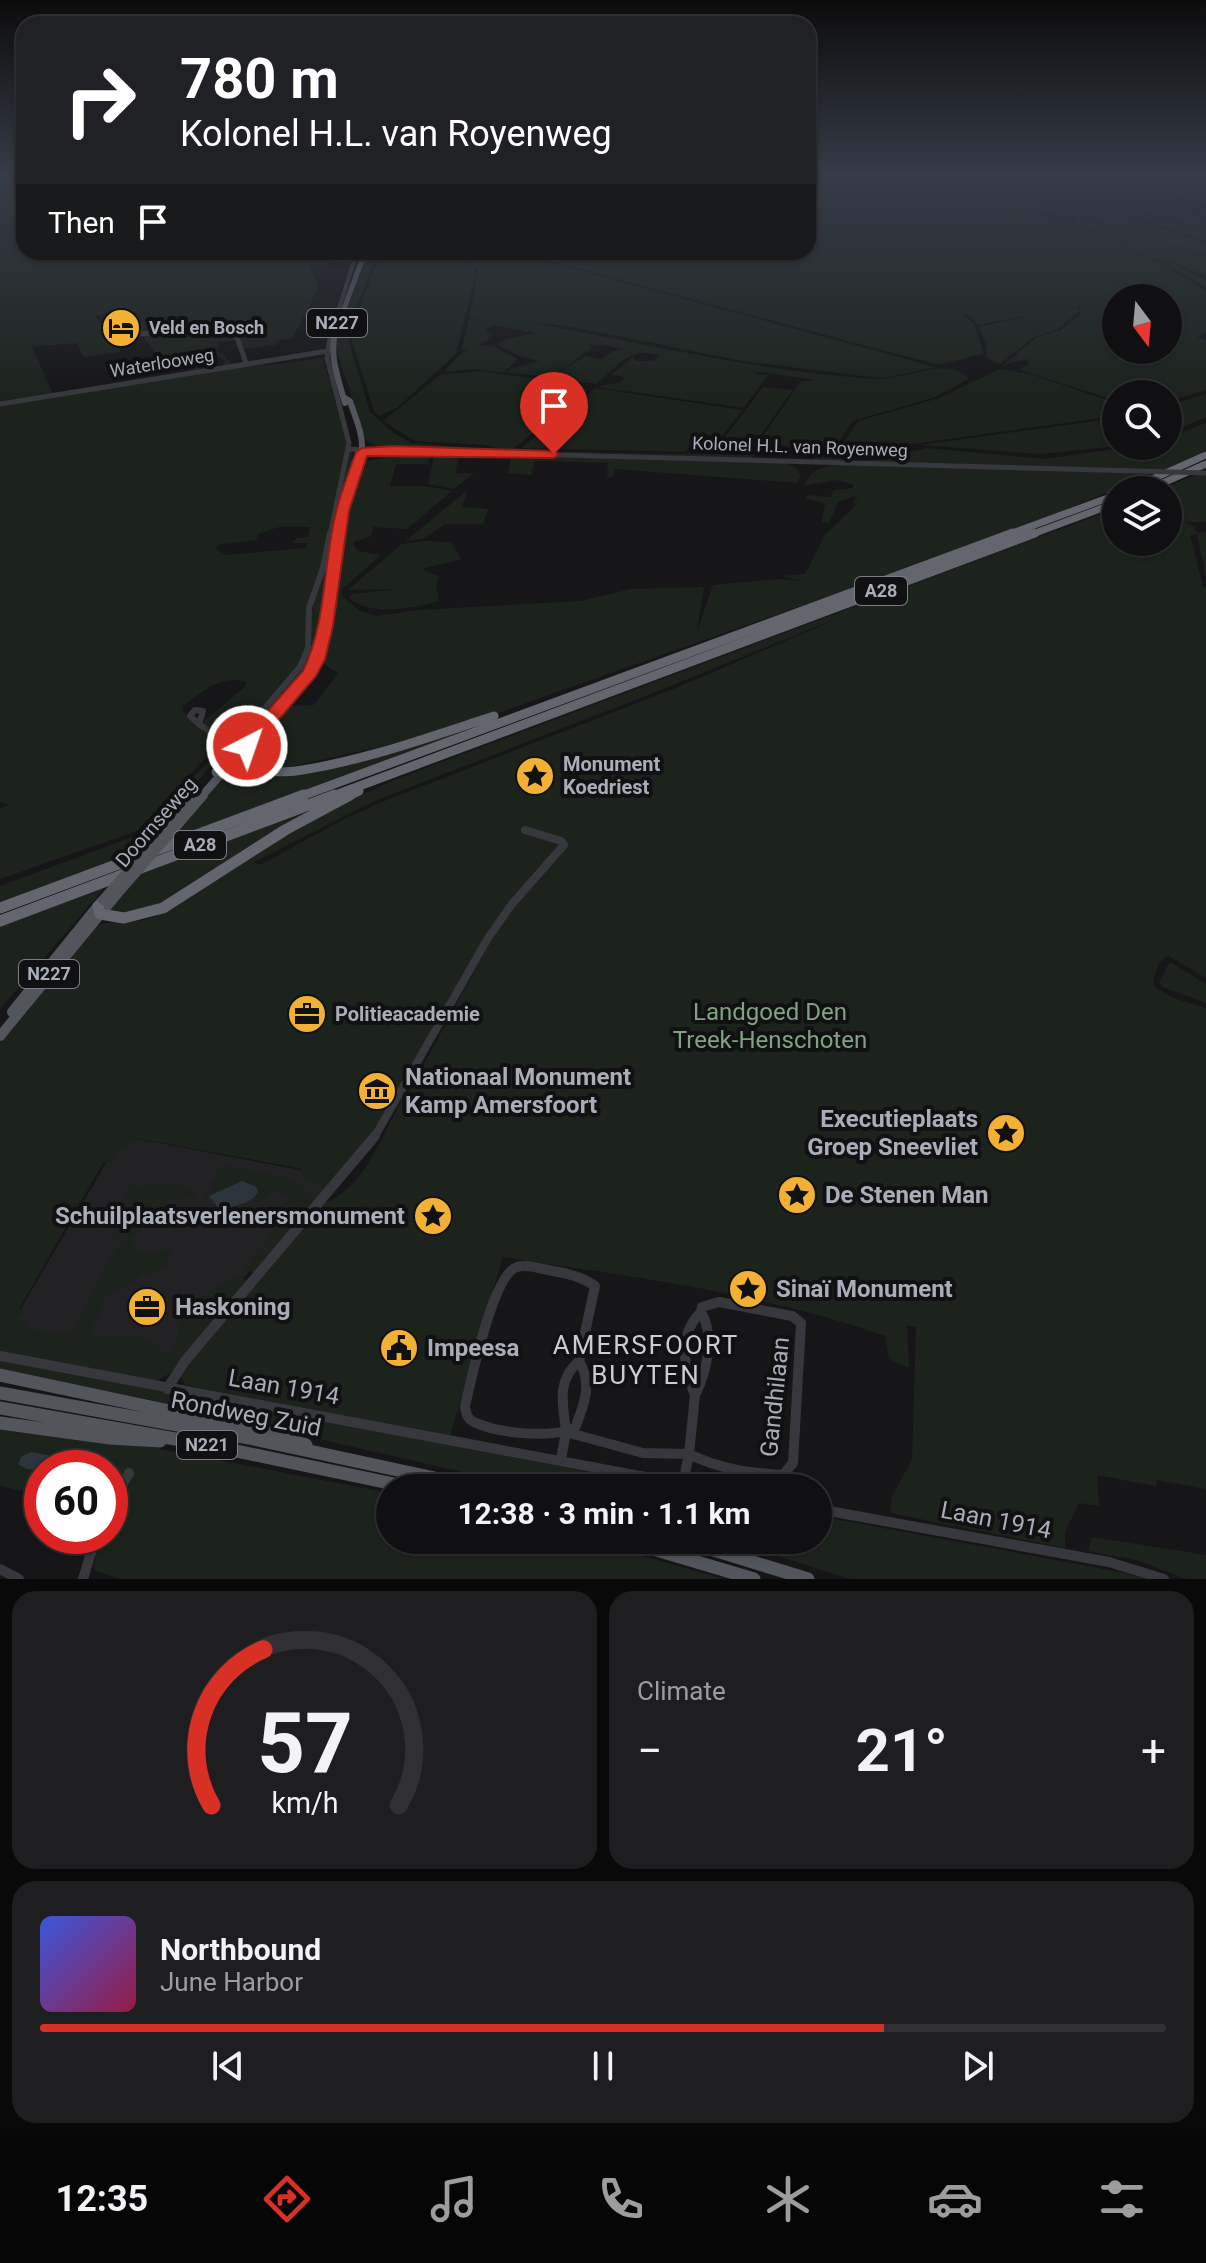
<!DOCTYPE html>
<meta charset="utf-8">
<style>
:root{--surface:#101012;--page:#1e1e20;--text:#f1f3f6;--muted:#9c9d9f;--line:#303032;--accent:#d93025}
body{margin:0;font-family:Roboto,sans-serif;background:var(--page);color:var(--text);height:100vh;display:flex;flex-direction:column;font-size:30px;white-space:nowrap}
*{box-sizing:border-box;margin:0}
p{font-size:26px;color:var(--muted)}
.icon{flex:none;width:44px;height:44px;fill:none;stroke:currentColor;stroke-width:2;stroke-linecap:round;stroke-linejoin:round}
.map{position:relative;height:1579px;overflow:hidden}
.details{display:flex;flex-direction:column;gap:12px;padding:12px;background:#09090a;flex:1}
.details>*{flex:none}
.hud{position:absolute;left:16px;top:16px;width:800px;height:244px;border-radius:24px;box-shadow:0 2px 6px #0004,0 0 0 2px var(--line);background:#202124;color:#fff;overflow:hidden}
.needle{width:52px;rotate:164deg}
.buttons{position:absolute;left:1102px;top:284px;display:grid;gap:16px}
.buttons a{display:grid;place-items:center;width:80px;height:80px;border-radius:50%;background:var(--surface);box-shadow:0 2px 6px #0004,0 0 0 2px var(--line);font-size:40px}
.speed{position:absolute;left:24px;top:1450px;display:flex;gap:16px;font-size:40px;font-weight:700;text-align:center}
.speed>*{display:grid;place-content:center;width:104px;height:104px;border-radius:50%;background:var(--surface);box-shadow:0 2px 6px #0004,0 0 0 2px var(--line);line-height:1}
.speed .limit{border:12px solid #d22;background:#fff;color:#111}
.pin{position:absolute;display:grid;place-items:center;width:68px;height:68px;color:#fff;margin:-82px -34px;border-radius:50% 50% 50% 0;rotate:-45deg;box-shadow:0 0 8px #0007}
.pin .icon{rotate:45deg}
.me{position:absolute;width:88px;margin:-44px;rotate:41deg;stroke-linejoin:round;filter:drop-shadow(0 0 6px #0008)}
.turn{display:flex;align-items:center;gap:28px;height:168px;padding:0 32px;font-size:36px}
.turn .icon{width:104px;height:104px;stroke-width:2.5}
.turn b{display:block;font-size:56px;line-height:68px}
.then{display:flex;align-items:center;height:76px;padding:0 32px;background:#0003;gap:16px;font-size:30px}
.big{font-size:60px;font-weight:700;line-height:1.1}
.details .tile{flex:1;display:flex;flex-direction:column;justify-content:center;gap:12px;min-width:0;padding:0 28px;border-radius:24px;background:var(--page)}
.details .dial{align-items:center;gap:0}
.dial svg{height:208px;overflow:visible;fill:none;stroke:var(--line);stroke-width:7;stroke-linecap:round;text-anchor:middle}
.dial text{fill:var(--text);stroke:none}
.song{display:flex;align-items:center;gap:24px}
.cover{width:96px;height:96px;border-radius:12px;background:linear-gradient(135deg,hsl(230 70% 55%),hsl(340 70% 35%))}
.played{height:8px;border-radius:4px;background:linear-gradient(90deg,var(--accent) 75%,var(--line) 75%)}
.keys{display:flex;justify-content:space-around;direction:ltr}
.heat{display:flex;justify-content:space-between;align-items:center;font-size:44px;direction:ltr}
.details .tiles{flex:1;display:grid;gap:12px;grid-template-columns:1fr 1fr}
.tile:last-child{grid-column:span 2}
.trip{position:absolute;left:376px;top:1474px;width:456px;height:80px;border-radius:40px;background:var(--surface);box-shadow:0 2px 6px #0004,0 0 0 2px var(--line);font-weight:700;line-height:80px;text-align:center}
.dock{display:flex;height:128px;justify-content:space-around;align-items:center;background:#060607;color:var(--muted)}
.dock .icon{width:56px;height:56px}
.dock .active{color:var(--accent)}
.dock b{font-size:36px;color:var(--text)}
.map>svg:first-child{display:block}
.built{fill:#222225}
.green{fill:#1c231d;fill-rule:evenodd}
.water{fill:#2c353c}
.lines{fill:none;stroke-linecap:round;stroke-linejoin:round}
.minor-far4{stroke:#37383d;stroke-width:4}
.minor-far3{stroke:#37383d;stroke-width:5}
.minor-far2{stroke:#37383d;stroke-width:6}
.minor-far1{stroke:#37383d;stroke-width:8}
.minor{stroke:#37383d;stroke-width:10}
.major-far4{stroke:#53555c;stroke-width:5}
.major-far3{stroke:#53555c;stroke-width:6}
.major-far2{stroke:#53555c;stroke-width:8}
.major-far1{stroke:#53555c;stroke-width:10}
.major{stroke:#53555c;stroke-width:13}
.highway-far2{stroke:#63666e;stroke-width:7}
.highway-far1{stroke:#63666e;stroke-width:9}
.highway{stroke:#63666e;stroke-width:11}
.minor-bridge{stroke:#37383d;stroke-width:5}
.major-bridge{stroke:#53555c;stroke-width:10}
.route{fill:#d93025;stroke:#8d1f18;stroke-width:2}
.labels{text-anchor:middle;stroke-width:8;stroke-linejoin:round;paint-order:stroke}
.shield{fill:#111113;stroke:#7b7e86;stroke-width:2}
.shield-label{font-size:18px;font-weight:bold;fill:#a8adb8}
.far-poi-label{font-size:18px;font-weight:bold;fill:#a8adb8;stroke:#111113;text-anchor:start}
.far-street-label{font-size:18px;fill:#a8adb8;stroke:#111113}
.poi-label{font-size:20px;font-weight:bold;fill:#a8adb8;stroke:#111113;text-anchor:start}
.street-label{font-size:20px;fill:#a8adb8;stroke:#111113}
.near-park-label{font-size:24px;fill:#7fa381;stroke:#111113}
.near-poi-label{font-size:24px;font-weight:bold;fill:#a8adb8;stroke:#111113;text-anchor:start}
.near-street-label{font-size:24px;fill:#a8adb8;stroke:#111113}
.near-neighbourhood-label{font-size:26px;letter-spacing:2px;fill:#c9ccd4;stroke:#111113}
</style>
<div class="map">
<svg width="1206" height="1579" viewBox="0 0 1206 1579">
<rect width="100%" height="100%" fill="#161618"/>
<path class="built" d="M122 1136 337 1177 169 1358 10 1327Z"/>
<path class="green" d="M0 177H24V252H355L352 261 310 266 318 286 307 312 336 311V316L303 317 293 338 275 341 276 345 244 349 235 326 231 325 237 340 218 343 220 348 207 349 222 353 231 364 223 365 225 361 216 354 204 356V360H191L193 367 205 369 194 370 186 362 164 365 124 311 95 315 108 338 120 337V352L84 357 76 343 32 347 53 394 0 403Z
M1206 177V204L1159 189H1174L1152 186 1135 178Z
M885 180C919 181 954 192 987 200 1062 220 1139 241 1206 281V288L1164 263 1083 231 1166 266 1206 291V332L1197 337 1206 340V390L1168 402V394H1116V401L1020 370 1029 363 1027 359 1003 365 1037 337 1061 330 1081 314 1079 307 1083 304 1076 307 1079 312 1058 329 1034 337 1000 364 986 358 987 347 979 327 1035 314 978 325 973 318 962 313 974 324 983 351 982 354 938 365 516 252H808V181ZM1140 297 1168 298V350H1116V298Z
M944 181 1076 214 1039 212 949 189 944 185Z
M1150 205 1206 220V229L1126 208Z
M1120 209 1206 230V241L1112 210Z
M1109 212 1206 243V256L1081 215Z
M1078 217 1131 231 1206 258V276L1077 223 1075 220Z
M368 252H378L355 311 349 342 370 412 395 434 412 443 492 450 389 447 375 445 366 440 336 349 340 325Z
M381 252C404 252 465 249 476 273L456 354 397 408 379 416 374 411 352 342 358 311Z
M442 252H511L935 367 887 378 870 377 742 361 567 326 535 323C648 345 761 371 876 379 904 381 948 354 969 379L936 397 853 421 836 446C854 460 884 448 905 444L913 446 842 460H814L810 450 763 442 752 458 518 451 746 455 751 454 801 381 816 380 753 371 758 375H768L744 408 596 387 621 382 625 377 611 375 633 357 636 361H653L659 356C632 344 617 367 596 384L548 379 585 356 601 359 613 351 627 349 590 344 591 349 552 377 507 373 512 368 539 361 516 355 497 345 506 339 535 333 493 325 485 330 493 335 483 343 461 351 469 320 490 321 469 319 478 270Z
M475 345 494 346 518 359 504 373 475 369 444 372 459 355Z
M323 358 347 442 319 576 310 597 305 649 295 671 236 737 210 729 203 722 245 687 246 682C220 674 203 692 183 706V712L192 721 233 740 226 749 210 753 137 831 0 879V809L10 804 0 802V405L262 361 265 366ZM310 527 308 537 297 538 292 543H307L306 548 226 555 216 549 217 545 256 540 258 534 279 527Z
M1000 369 1030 374 1116 403V416L855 452 840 447 858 421 939 398Z
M479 371 580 385 588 390 510 451 485 445 415 441 383 421 440 375Z
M763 387 793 390 750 450 719 445Z
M595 388 743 410 715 444H710L715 436 700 434 685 452 521 448Z
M1206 394V417L1168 434V405Z
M1116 418V446L1041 454 919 445Z
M1206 423V450L1166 470 868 461 927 448 1045 459 1135 446H1168V438Z
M349 451 353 453 314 653 305 671 295 681 310 650 311 616Z
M393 456H430L428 464H396L390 486H425L452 491 407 529 373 527 371 536 353 542 357 551 381 555 342 589 343 597 360 611 376 616 418 610 580 601 631 589 704 587 697 631 713 585 778 579 801 581 781 576 805 574 825 535 856 505 853 501 858 498 854 496 838 502 829 523 822 522 825 504 806 498 807 495 830 497 834 490 853 488V484L835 480 804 486C812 467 825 466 845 464L1152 474 1019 529 498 713 384 746 288 767H261L235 762 285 706 314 705 338 673 319 661 329 629 344 527 362 462Z
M434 456 459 457 455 473H474L454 489 428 484Z
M519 456 786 463 797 469 801 475 797 483 615 469 613 477H607L608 463 535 461 531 475 508 473 511 458Z
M1195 475H1206V522H1184L1197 527 1194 528 1197 533 1206 532V578L1197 534 1190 535 1203 587H1206V978L1168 956 1159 963 1153 980 1155 987 1173 998 1206 1008V1489L1157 1480 1156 1486 1097 1475 1099 1506 1079 1503 1065 1532V1548L890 1513 892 1496 912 1460 916 1327 907 1326 909 1368 889 1359 885 1336C762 1292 631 1277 503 1257L450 1436 185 1385 180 1375 184 1366 325 1202C363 1192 389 1123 406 1090L408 1093 416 1079 494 935 446 1011 443 1008C417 1058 367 1158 324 1191L301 1175 303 1169 135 1138 116 1153 110 1163H103L19 1309 25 1311 16 1320 29 1322 26 1328 64 1335 71 1332 119 1244 135 1226 130 1225 115 1243 112 1237 118 1226 128 1225 120 1223 131 1210 124 1197 133 1182 137 1180 134 1184 139 1188 156 1182 190 1187 197 1197 170 1199 146 1227 137 1226 136 1229 142 1230 132 1238 134 1251 150 1254 168 1250 172 1252 167 1267 157 1270 153 1277 142 1273 136 1280 108 1294 88 1335C110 1342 150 1325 161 1353L170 1354 178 1335V1322L185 1319 187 1313 204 1295 237 1275 249 1282 169 1374 156 1381 0 1353V1039L93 926C114 919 138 925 159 915 191 899 220 873 251 854 299 826 348 800 399 778L1116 508V542H1168V490H1159ZM843 616 676 688 387 800 346 818 260 865 254 862 377 800 648 695Z
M468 490 462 507 488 509 483 524H445L423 539 405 541Z
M425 541 451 542 461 559 422 569 440 577 436 584 439 601C413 608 370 617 349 598L352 594 397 589 348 590 402 544Z
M500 719 166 842 230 769 283 774Z
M221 754 135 853 0 905V886L138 835 212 758Z
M343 796 159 908 138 914 109 911 139 873Z
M107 885 0 1009V926Z
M1170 962 1206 984V1003L1163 987 1159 982Z
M220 1165 297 1180 317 1200 256 1274 244 1268 278 1227 268 1221 288 1199 274 1189 263 1200 255 1197 258 1189 252 1184 236 1183 205 1198 203 1191 209 1192 212 1185 207 1183 212 1181Z
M0 1360 673 1488H532L146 1399 0 1370Z
M0 1427 129 1443 390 1493V1540H586L724 1579H119L94 1570 96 1551 102 1536H110V1518L134 1471 129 1469 110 1498V1468H83V1465L27 1469 42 1471V1495L0 1486Z
M818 1516 1120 1572 1147 1579H851L726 1540H818Z
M1092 1537 1206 1555V1579H1186L1136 1560 1088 1551Z"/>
<path class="water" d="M242 1181 256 1187 258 1192C249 1208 230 1202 220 1215L215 1212 217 1206 209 1196Z
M32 1452 77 1461 83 1468H42V1471L27 1469 18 1464 22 1456Z"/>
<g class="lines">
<path class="minor-far4" d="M147 333 230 325 236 333
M331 333 357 252"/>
<path class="minor-far3" d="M235 331 246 363
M141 334 167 331
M0 404 328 351
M348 449 1137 471
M330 535 349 443 327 358 331 331"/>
<path class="minor-far2" d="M195 710 203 711 199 724 190 716Z
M199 724 212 733 238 739
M228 751 300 667 308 648 309 608 323 568 330 533"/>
<path class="minor-far1" d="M374 1138 488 938 512 904 564 845 561 841 525 830"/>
<path class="minor" d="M0 1356 704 1488
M167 1389 185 1361 375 1136
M695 1395 689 1454C719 1469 750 1473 783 1475L793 1463 801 1323 792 1316 719 1302 702 1307 701 1312
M695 1395C683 1369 678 1334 701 1312
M695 1395C707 1372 715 1335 701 1312
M566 1431C542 1437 496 1433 474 1422 467 1419 466 1413 465 1406 471 1381 493 1274 517 1267 526 1264 538 1268 548 1270 565 1273 581 1276 595 1286L579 1361
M566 1431C563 1404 556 1381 579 1361
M566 1431 575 1428C584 1405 593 1384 579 1361
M566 1432 643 1453 689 1454 683 1484
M561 1460 566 1431
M110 1506 129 1473
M818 1509 1109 1562 1164 1579
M0 1569 19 1579
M83 1579 96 1536"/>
<path class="major-far4" d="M335 333 365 252"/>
<path class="major-far3" d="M336 331C328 354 339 381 345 403
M339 535C343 508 361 474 362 450 363 433 355 417 350 401L345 398"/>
<path class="major-far2" d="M201 797 298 687 317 659 340 533"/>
<path class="major-far1" d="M178 824 203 795
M166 828 190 802
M12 1012 101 902
M0 1036 117 894"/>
<path class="major" d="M0 1375 282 1435 306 1445
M0 1393 249 1438 481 1488
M0 1408 198 1443 413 1488
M0 1423 110 1438 160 1441
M623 1540 754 1579
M681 1540 808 1579"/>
<path class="highway-far2" d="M1128 490 1206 455
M1147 490 1206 464
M1007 535 1116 495
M1030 535 1116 503"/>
<path class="highway-far1" d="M216 772C243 764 269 775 296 771 364 761 429 737 494 716
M299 797 1013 533
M330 797 1035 533
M347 797 359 791"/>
<path class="highway" d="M98 906 100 914 124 918 163 908 285 830 350 795
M0 908 304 795
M0 921 335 795"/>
<path class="minor-bridge" d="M1137 471 1206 473"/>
<path class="major-bridge" d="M117 894 178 824
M103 900 166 828"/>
</g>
<linearGradient id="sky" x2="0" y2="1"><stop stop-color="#0c0c0d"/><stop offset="0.44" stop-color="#363c48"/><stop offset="1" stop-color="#363c48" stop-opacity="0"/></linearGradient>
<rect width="1206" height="398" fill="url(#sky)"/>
<path class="route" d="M393 446 554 451 560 454 554 458 367 456 349 511 333 626 325 659 316 676 253 750H240L238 746 240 742 303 671C327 622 323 563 336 512 341 492 349 472 356 452L362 448Z"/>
<defs>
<g id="hotel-disc" transform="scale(2)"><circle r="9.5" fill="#f2b134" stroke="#111113"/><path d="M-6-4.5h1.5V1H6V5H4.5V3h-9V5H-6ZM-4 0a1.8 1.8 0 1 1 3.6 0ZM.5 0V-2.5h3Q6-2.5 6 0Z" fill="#111"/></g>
<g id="sight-disc" transform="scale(2)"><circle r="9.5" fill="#f2b134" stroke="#111113"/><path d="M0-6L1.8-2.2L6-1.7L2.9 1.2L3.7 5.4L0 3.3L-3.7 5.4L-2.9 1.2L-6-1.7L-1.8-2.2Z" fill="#111"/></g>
<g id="office-disc" transform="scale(2)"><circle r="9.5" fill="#f2b134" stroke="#111113"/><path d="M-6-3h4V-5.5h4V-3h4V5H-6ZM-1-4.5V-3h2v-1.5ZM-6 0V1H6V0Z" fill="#111"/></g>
<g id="museum-disc" transform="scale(2)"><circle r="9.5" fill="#f2b134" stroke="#111113"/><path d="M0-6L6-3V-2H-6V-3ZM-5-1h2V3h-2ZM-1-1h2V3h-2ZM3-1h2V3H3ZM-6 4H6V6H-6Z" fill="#111"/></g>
<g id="civic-disc" transform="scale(2)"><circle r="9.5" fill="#f2b134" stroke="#111113"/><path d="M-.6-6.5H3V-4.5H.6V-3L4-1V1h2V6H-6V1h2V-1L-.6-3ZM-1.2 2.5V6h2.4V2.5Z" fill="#111"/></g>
</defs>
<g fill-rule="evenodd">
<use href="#hotel-disc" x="121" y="328"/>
<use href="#sight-disc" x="535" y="776"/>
<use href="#office-disc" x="307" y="1014"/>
<use href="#museum-disc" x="377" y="1091"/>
<use href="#sight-disc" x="1006" y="1133"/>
<use href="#sight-disc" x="797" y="1195"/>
<use href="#sight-disc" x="433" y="1216"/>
<use href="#sight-disc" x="748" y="1289"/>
<use href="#office-disc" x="147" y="1307"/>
<use href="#civic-disc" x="399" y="1348"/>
</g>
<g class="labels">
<g class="shield">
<rect x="307" y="309" width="60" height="28" rx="6"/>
<rect x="855" y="577" width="52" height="28" rx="6"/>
<rect x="174" y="831" width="52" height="28" rx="6"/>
<rect x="19" y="960" width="60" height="28" rx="6"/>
<rect x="177" y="1431" width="60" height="28" rx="6"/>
</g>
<g class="shield-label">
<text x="337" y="329">N227</text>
<text x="881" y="597">A28</text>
<text x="200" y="851">A28</text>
<text x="49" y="980">N227</text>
<text x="207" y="1451">N221</text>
</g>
<g class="far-poi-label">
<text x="149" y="334">Veld en Bosch</text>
</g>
<g class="far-street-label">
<text transform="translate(162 363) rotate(-9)" y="6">Waterlooweg</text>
<text transform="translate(800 447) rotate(2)" y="6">Kolonel H.L. van Royenweg</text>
</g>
<g class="poi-label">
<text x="563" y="771">Monument<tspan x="563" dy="23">Koedriest</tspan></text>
<text x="335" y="1021">Politieacademie</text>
</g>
<g class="street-label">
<text transform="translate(156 822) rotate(-49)" y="7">Doornseweg</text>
</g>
<g class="near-park-label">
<text x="770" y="1020">Landgoed Den<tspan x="770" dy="28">Treek-Henschoten</tspan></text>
</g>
<g class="near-poi-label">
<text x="405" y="1085">Nationaal Monument<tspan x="405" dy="28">Kamp Amersfoort</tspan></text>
<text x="978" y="1127" text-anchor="end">Executieplaats<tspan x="978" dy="28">Groep Sneevliet</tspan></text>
<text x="825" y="1203">De Stenen Man</text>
<text x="405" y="1224" text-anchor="end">Schuilplaatsverlenersmonument</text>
<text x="776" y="1297">Sinaï Monument</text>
<text x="175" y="1315">Haskoning</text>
<text x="427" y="1356">Impeesa</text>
</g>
<g class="near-street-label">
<text transform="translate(284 1387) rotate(10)" y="8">Laan 1914</text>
<text transform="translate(775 1397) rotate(-84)" y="8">Gandhilaan</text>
<text transform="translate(246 1414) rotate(11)" y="8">Rondweg Zuid</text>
<text transform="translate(996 1520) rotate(11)" y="8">Laan 1914</text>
</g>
<g class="near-neighbourhood-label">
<text x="646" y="1354">AMERSFOORT<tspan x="646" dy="30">BUYTEN</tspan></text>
</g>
</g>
</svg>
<div class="buttons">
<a><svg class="needle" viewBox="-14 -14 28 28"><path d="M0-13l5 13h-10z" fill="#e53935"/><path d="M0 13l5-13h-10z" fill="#9c9d9f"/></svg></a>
<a><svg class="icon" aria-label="search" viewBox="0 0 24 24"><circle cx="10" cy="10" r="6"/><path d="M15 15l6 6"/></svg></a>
<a><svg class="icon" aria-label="layers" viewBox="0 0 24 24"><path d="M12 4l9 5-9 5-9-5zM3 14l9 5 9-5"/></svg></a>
</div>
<div class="speed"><div class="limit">60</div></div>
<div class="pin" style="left:554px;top:454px;background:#d93025"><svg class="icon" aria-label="arrive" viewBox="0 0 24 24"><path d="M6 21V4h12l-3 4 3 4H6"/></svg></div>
<svg class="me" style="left:247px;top:746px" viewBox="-20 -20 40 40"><circle r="17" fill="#d93025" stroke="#fff" stroke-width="3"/><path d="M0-11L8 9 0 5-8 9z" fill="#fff"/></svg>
<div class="trip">12:38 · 3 min · 1.1 km</div>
<div class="hud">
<div class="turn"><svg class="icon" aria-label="right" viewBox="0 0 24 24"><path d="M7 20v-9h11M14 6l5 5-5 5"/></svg><div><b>780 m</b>Kolonel H.L. van Royenweg</div></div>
<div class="then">Then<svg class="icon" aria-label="arrive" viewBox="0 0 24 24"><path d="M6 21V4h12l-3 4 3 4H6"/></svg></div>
</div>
</div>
<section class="details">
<div class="tiles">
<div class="tile dial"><svg viewBox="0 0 100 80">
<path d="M14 69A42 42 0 1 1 86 69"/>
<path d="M14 69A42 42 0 0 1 34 9" stroke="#d93025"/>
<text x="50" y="56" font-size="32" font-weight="700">57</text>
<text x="50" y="72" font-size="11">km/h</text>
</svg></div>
<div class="tile"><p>Climate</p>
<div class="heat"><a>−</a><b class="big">21°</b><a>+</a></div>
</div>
<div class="tile">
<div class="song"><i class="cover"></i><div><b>Northbound</b><p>June Harbor</p></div></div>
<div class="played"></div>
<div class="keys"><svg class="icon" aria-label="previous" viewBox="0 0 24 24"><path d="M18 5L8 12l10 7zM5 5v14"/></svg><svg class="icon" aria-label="pause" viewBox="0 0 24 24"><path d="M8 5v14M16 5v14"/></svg><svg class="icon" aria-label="next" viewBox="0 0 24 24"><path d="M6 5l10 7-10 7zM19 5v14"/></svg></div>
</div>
</div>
</section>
<nav class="dock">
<b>12:35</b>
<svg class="icon active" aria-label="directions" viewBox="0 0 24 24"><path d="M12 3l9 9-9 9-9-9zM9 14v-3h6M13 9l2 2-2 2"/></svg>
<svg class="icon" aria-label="music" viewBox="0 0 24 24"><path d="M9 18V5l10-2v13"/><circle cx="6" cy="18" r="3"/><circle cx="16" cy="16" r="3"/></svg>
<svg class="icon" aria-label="phone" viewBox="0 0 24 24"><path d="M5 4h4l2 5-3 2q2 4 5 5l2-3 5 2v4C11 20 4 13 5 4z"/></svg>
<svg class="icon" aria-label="climate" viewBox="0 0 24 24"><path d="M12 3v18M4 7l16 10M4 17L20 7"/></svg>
<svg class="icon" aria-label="car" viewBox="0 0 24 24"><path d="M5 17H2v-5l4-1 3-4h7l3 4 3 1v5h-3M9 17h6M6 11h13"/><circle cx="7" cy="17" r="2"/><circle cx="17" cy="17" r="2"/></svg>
<svg class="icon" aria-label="filters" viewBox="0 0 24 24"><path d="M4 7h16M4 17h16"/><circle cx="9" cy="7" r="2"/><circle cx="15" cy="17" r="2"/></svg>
</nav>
